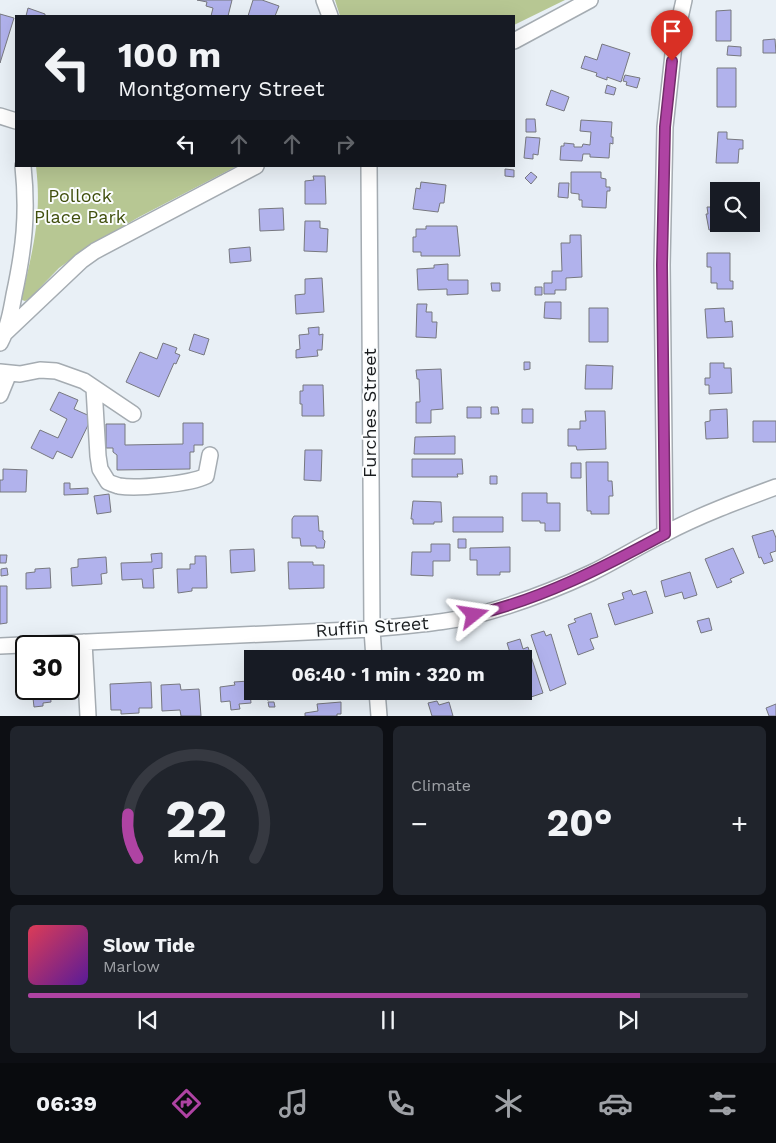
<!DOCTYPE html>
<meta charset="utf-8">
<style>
:root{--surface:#171b24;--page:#20242c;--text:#f1f3f6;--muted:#9ea1a6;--line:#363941;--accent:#af43a3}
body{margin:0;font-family:"Work Sans",sans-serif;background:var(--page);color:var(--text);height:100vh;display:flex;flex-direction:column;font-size:19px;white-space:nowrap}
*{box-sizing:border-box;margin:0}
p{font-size:16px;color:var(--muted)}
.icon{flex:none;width:28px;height:28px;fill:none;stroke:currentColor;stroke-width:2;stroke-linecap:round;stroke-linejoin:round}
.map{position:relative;height:716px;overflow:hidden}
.sheet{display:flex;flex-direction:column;gap:10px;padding:10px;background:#0d0f14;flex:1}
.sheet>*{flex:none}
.top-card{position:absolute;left:15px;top:15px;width:500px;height:152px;border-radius:0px;box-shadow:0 5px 20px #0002;background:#171b24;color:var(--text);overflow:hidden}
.tools{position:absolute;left:710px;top:182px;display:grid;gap:10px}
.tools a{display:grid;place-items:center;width:50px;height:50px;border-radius:0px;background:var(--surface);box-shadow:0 5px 20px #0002;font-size:25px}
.speed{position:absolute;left:15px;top:635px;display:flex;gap:10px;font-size:25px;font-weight:700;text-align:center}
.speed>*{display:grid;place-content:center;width:65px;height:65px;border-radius:50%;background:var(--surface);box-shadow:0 5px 20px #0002;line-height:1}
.speed .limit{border:2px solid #111;border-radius:8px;background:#fff;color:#111}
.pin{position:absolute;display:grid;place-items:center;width:42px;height:42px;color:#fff;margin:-51px -21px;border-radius:50% 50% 50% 0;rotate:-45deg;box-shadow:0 0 5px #0007}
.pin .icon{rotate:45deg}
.me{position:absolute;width:55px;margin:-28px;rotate:75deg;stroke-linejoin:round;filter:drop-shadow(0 0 4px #0008)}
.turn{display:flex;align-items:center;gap:18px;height:105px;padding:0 20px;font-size:22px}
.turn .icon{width:65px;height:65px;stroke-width:2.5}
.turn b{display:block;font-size:35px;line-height:42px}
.lanes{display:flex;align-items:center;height:48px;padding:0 20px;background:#0003;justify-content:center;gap:25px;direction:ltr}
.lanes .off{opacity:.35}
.big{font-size:38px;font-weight:700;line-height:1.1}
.sheet .widget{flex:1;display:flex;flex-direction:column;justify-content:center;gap:8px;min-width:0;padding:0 18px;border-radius:8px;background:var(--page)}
.sheet .dial{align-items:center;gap:0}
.dial svg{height:130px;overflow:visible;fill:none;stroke:var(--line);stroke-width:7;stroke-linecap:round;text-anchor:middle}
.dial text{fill:var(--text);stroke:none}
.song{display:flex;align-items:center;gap:15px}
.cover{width:60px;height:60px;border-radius:8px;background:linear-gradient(135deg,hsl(350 70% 55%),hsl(270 70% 35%))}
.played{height:5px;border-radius:2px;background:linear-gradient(90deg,var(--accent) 85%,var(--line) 85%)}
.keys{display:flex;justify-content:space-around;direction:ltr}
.heat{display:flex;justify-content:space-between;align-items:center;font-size:28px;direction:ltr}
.sheet .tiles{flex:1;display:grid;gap:10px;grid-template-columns:1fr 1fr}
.widget:last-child{grid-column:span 2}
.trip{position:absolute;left:244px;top:650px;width:288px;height:50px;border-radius:0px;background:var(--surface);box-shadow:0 5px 20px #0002;font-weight:700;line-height:50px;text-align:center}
.menu{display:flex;height:80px;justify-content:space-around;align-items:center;background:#090b0e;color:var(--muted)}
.menu .icon{width:35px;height:35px}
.menu .active{color:var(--accent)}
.menu b{font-size:22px;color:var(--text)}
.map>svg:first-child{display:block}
.green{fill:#b7c793}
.building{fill:#b1b2ec;stroke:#77787f}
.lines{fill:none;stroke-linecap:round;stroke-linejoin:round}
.minor-casing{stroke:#a5acb2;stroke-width:18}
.minor{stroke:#fff;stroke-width:15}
.route-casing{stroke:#722c6a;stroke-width:12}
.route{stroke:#af43a3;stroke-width:9}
.labels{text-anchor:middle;stroke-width:4;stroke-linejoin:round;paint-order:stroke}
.park-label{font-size:18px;fill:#404f0d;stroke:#fbfdfe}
.street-label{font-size:18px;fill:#191c1e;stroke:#fbfdfe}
</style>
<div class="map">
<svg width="776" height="716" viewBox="0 0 776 716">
<rect width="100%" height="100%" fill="#e9f0f6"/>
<path class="green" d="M335 0H565L514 25V16H340Z
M36 166H237L139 217 88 247 59 268 29 299 25 301 22 300V296C33 249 42 216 36 166Z"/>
<path class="building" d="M197 0H232L228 16H211L213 8 206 6 207 2Z
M253 0H262L279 6 275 16H248Z
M28 8 45 14V16H26Z
M731 10V41H716V11Z
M0 14 14 18 0 63Z
M775 39 776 53H763V40Z
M602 44 630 53 621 82 607 77V80L596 76 597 73 581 68 585 56 597 60Z
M728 46 741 47V56L727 55Z
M717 68H736V107H717Z
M625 75 640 78 637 88 626 85 627 82 623 81Z
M607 85 616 88 614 95 605 93Z
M551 90 569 97 564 111 546 105Z
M526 119H535L536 132H526Z
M581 120 612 122 611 137H613V144L610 143 609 158 590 157V154H583L582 161 560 160 561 146H564V143L574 144V147H582L583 144 590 145 591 132 580 131Z
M718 132H727V139L743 140V149H739L738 163H716Z
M526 137 540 138 538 155 533 154V159L524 158Z
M505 169 514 170V177L505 176Z
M531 172 537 177 531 184 525 178Z
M571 172H601V178L606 179V187H610V191H607L606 208 582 207V200H579V194L571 193Z
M313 176H325L326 204H305V181L314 180Z
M421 182 446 185 444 203H440L438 212 413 209 416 188 420 189Z
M559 183H569L568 198 558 197Z
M712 202H719V224H728L729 228 709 230 706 214H708L707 207H712Z
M283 208 284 230 260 231 259 209Z
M305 221H320V228L328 229 327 252 304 251Z
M426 226H457L460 256H421V252H413V237H416V229H426Z
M570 235H581L582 277 566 278V290H555V294H544V283H552V271H562L561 243H570Z
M250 247 251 261 230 263 229 249Z
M707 253H730V281H733V289H717V283H711V267H707Z
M448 264V280H468V294L447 295V289L418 290 417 269 434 268V265Z
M322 278 324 312 296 314 295 295 305 294V279Z
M491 283H500V291H492Z
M535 287H542V295H535Z
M545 302H561V319L544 318Z
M417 304H427L426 312H432V322H437L436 338 416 337Z
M589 308H608V342H589Z
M724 308 725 322 732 321 733 337 707 338 705 309Z
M319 327V335L323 334 322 350H317L318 356 296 358V350L300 349 299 335 309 334 308 328Z
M194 334 209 339 204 355 189 350Z
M163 343 177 348 175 353 180 355 176 364 174 363 159 397 126 382 140 352 157 359Z
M524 362H530V369L524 370Z
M710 363H724V368H731L732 393 709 394V385H705V378H710Z
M586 365 613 366 612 389H585Z
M441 369 443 409 431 410V423H416V402H420L419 379H417L416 370Z
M303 385H323L324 416H302V404H300V391H303Z
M59 392 78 400 74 409 92 417 72 458 57 451 53 459 31 448 40 430 58 438 67 419 50 410Z
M467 407H481V418H467Z
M491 407H498L499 414H491Z
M522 409H533V423H522Z
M727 409 728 438 706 439 705 422 710 421V410Z
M585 411H605L606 449 577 450 576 446H568V429H580V421H586Z
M753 421H776V442H753Z
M183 423H203V445H194V452H190V469L117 470V455L113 452V448H106V424H125V445L183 444Z
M455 436V454H414L415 437Z
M305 450H322L321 481 304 480Z
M412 459H462L463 474H457L458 477H412Z
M586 462H608V481H612L613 496H609V514H591V511H587Z
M571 463H581V478H571Z
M3 469 27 470 26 492H0V480H3Z
M490 476H497V484H490Z
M64 483H70V489L88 488V494L64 495Z
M522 493H547V503H560V531H545V523H540V521H522Z
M109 494 111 512 97 514 94 496Z
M413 501 441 502 442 522H434V524H413V519H411Z
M294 516H318L319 531H323V539L325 541 324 548H316V546H301L300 538H292V519Z
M453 517H503V532H453Z
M773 530 776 538V551L770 553 773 561 764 564 761 557 759 558 752 536Z
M458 539H466V548H458Z
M431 544H450V561H433V576L411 575 412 552H431Z
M510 547V572H500V575H477V560H470V548Z
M733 548 744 573 730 579 732 582 717 588 705 559Z
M254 549 255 571 231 573 230 550Z
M162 553V568L153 569 154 588H143L142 579 122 580 121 563 152 562 151 554Z
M0 555H7L6 563H0Z
M195 556H206L207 588H192V591L178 593 177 569H190V564H195Z
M106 557 107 573 101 574 102 584 72 586 71 568 78 567V559Z
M288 562H313V565H324V588L289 589Z
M7 568 8 575 1 576V569Z
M50 568 51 588 26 589V573L35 572V569Z
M690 572 697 595 684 599 682 592 665 597 661 581Z
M0 586H7V623L0 624Z
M631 590 633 595 646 591 653 613 615 625 608 604 624 599 622 593Z
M591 613 598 637 590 639 594 649 578 655 568 625 576 622 574 619Z
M709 618 712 630 701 633 697 621Z
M544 631 546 636 551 634 566 684 550 691 531 635Z
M520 639 523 649 528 647 543 693 525 699 522 691V659H512L507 643Z
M433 655 434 659H414V658Z
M249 681 251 703 239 704 240 709 231 710 230 701 221 702 220 687 235 685 234 682Z
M151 682 152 708H139V713L121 714V710H111L110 684Z
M180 684 181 690 199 689 201 716H181L180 710 162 711 161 685Z
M32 689H50L51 702 43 703V706L34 707Z
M266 691H285L286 697 267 700Z
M437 701 439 705 449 702 453 716H432L428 703Z
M268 702H274L275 707H269Z
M341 702V714H337V716H305V713L318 711 317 704Z
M776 704V716H769L766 708Z"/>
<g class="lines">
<g class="minor-casing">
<path id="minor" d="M324 0 330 16
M514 41 590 0
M0 116 16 121
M369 166 372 629 374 659
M5 333 81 261 95 251 256 166
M0 343C8 328 11 312 14 295 24 249 28 214 23 166
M0 372 20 374 40 370 56 371 84 381 133 414
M94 388 98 456 100 469 108 482C112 484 116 485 119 486 137 489 190 484 206 476L210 455
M0 395 9 373
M665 534 662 265 665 127 674 45 684 0
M84 642 88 716
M0 646 372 629C412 625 452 623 491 611 525 601 559 588 591 573 616 561 639 546 664 534 700 515 738 501 776 487
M377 691 379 716"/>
</g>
<use href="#minor" class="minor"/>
</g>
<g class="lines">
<g class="route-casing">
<path id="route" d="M474 615C542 599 604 567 665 534L662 265 665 127 672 61"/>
</g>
<use href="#route" class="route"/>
</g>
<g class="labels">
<g class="park-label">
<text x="80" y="202">Pollock<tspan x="80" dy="21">Place Park</tspan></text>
</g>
<g class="street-label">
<text transform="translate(370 413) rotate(-90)" y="6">Furches Street</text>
<text transform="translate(372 627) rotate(-4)" y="6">Ruffin Street</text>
</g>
</g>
</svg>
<div class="tools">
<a><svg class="icon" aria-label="search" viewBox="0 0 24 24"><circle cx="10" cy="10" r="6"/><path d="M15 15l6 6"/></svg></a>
</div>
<div class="speed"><div class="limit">30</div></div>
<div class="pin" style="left:672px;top:61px;background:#d93025"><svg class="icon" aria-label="arrive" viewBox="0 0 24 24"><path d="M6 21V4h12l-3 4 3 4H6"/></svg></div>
<svg class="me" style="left:474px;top:615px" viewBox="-20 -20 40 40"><path d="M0-17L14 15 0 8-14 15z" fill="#af43a3" stroke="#fff" stroke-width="4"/></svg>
<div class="trip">06:40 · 1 min · 320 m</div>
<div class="top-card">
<div class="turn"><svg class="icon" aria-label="left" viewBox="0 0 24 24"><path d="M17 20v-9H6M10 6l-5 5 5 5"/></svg><div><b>100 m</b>Montgomery Street</div></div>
<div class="lanes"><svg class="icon" aria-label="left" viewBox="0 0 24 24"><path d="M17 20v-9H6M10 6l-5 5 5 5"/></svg><svg class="icon off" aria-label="ahead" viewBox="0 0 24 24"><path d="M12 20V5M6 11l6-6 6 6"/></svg><svg class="icon off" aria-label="ahead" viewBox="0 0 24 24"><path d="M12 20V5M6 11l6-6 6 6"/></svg><svg class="icon off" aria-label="right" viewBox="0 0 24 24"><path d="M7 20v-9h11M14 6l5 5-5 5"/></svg></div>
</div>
</div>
<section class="sheet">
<div class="tiles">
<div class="widget dial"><svg viewBox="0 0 100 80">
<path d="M14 69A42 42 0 1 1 86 69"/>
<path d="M14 69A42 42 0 0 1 8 42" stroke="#af43a3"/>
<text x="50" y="56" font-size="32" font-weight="700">22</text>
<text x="50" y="72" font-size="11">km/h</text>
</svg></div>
<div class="widget"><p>Climate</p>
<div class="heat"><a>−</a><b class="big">20°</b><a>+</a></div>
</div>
<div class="widget">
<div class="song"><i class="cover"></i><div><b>Slow Tide</b><p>Marlow</p></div></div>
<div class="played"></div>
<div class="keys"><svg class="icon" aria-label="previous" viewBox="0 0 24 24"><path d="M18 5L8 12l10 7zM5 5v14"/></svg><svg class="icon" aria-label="pause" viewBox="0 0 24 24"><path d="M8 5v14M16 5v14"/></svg><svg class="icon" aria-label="next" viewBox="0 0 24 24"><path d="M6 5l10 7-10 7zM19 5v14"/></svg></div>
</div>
</div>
</section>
<nav class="menu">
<b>06:39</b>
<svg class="icon active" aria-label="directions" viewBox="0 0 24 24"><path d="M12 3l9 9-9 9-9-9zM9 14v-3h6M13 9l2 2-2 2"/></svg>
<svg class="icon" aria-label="music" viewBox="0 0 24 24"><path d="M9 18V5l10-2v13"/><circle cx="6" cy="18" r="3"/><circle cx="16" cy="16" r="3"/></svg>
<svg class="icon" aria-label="phone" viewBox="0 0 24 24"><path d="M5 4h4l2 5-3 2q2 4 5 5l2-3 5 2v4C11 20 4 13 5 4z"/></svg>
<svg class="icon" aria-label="climate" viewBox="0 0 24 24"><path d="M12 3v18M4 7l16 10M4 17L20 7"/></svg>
<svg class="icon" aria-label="car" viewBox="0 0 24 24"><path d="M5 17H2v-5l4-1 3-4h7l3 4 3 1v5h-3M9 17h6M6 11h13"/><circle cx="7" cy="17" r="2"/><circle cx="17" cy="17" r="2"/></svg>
<svg class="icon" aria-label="filters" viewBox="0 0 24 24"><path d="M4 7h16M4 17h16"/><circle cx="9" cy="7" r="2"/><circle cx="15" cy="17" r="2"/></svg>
</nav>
